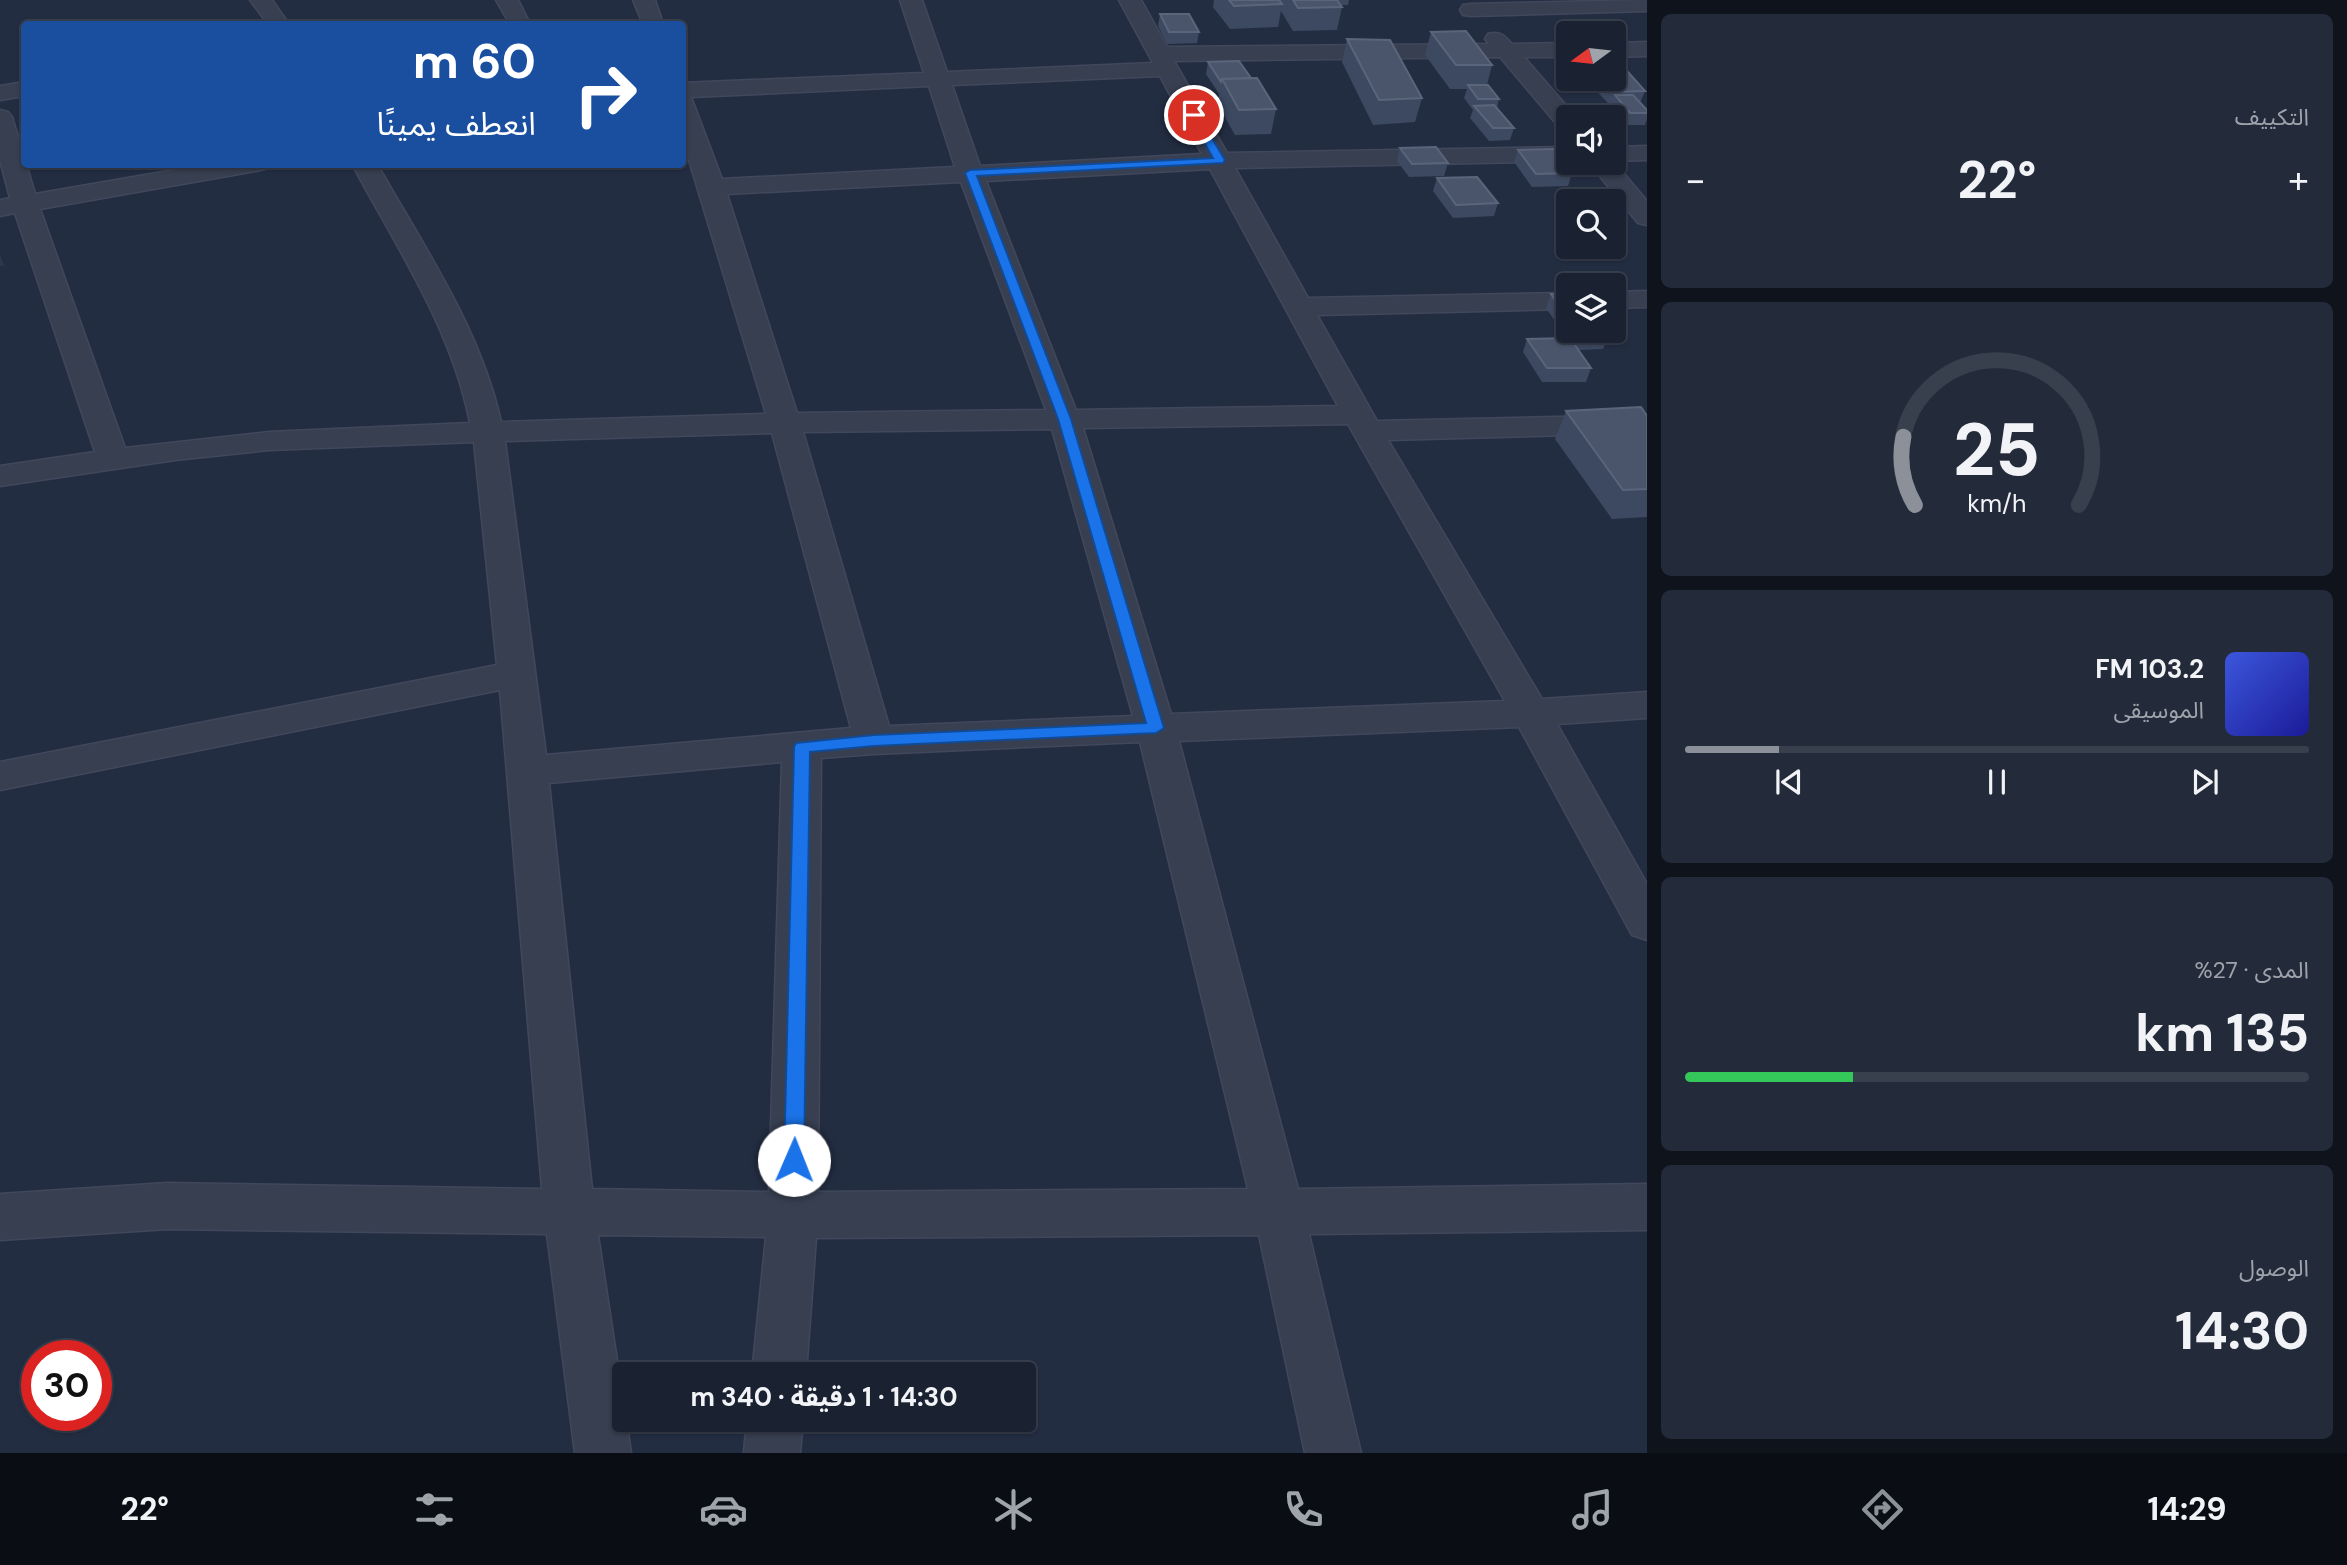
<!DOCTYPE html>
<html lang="ar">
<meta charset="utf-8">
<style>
:root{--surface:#1a2232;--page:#232a3a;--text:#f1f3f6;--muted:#9fa4ac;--line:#383f4d;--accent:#8c9099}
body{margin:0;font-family:"DM Sans","Noto Sans Arabic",sans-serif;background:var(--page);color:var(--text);direction:rtl;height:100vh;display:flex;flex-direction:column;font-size:26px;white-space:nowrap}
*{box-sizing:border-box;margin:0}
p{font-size:23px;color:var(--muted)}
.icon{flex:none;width:38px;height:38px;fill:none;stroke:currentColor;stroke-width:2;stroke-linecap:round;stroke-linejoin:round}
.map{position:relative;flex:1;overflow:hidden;direction:ltr}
.sheet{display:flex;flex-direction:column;gap:14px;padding:14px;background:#0e131c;width:700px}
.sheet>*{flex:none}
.hud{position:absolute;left:21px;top:21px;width:665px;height:147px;border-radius:7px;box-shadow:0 2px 5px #0004,0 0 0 2px var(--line);direction:rtl;background:#1a4fa0;color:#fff;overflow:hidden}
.needle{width:46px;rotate:255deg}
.controls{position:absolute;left:1556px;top:21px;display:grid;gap:14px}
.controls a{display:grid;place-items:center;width:70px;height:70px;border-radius:7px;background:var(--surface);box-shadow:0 2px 5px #0004,0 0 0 2px var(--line);font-size:35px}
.speed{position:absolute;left:21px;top:1340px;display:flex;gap:14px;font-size:35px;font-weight:700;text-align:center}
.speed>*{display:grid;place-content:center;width:91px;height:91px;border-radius:50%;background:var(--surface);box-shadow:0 2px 5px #0004,0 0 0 2px var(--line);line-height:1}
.speed .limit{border:10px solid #d22;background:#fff;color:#111}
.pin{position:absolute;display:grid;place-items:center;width:60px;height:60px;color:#fff;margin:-30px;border:4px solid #fff;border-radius:50%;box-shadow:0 2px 7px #0007}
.me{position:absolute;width:77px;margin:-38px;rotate:1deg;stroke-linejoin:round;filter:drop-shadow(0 0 5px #0008)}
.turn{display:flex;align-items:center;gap:24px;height:147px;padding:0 35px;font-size:32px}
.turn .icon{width:91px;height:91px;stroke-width:2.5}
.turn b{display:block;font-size:49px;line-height:60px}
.big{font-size:52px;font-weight:700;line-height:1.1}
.sheet .card{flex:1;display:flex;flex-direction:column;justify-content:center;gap:10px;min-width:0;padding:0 24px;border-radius:10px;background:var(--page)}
.sheet .dial{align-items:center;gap:0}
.dial svg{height:182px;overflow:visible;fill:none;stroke:var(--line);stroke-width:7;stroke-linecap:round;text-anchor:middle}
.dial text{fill:var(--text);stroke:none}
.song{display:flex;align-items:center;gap:21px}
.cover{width:84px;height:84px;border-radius:10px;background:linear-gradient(135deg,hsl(230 70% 55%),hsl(240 70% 35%))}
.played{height:7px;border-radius:4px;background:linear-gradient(90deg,var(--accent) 15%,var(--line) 15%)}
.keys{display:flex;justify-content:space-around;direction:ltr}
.heat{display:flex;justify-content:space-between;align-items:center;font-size:38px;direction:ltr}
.charge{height:10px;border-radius:5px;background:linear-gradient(90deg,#34c759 27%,var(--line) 0)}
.trip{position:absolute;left:612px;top:1362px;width:424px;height:70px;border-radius:7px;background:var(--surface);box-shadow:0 2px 5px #0004,0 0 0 2px var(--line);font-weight:700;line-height:70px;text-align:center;direction:rtl}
.menu{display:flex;height:112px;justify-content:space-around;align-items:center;background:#0a0e14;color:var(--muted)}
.menu .icon{width:49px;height:49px}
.menu .current{color:var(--accent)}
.menu b{font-size:32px;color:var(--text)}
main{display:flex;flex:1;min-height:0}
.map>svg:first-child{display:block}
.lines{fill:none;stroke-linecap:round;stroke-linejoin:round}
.minor-casing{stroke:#41485b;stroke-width:3}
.minor{fill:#373f51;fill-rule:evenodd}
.wall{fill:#3d4960}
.shaded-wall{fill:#2d384f}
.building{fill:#4a556c;stroke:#5a657b;stroke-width:2}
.route{fill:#1a73e8;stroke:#114b97;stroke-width:2}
</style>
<main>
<section class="sheet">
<div class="card"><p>التكييف</p>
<div class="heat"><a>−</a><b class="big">22°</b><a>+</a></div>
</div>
<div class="card dial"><svg viewBox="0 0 100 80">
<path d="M14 69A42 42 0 1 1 86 69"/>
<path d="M14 69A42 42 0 0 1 9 39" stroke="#8c9099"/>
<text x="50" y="56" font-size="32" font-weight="700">25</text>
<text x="50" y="72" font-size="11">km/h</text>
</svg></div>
<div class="card">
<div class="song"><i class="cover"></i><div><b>103.2 FM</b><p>الموسيقى</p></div></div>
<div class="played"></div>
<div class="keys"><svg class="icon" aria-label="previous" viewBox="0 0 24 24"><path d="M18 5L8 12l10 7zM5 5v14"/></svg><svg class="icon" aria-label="pause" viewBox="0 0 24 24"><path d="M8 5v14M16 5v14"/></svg><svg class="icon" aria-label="next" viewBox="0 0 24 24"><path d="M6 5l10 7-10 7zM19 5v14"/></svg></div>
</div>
<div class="card"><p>المدى · 27%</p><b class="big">135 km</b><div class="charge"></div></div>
<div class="card"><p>الوصول</p><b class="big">14:30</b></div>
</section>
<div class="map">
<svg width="1647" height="1453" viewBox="0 0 1647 1453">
<rect width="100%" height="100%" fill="#232d42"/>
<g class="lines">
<g class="minor-casing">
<path id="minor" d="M250 0H272L289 24H268Z
M496 0H518L530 24H510Z
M633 0H655L663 24H643Z
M900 0H922L947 72 1153 63 1119 0H1141L1167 47 1489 44 1485 39 1488 34C1500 31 1504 35 1512 44L1568 43V57H1524L1576 117H1568V130L1560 128 1500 57 1174 61 1227 153 1568 147V161L1235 168 1308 298 1568 293V309L1317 315 1377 421 1647 415V433L1388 440 1542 699 1647 692V718L1557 724 1647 884V940L1632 935 1519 727 1179 741 1298 1189 1647 1184V1230L1309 1234 1361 1453H1305L1259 1235 816 1238 806 1374H752L766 1237 598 1235 631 1453H575L547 1234 167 1229 0 1240V1194L167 1183 542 1189 500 690 0 790V762L497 665 474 442 269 450 175 460 0 486V466L95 452 15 213 0 216V200L10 198 0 160V110L8 112 12 117 35 194 209 164H268L265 169 256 171 40 209 125 448 269 432 470 423C452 329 397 248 352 164H377C424 247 480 328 501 422L766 414 682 137V83L924 73ZM1160 76 1202 154 980 166 952 85ZM929 86 955 167 722 179 691 97ZM1210 169 1338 406 1076 410 986 181ZM961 182 1046 410 797 413 727 194ZM1348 424 1505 701 1171 714 1083 428ZM1052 429 1133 716 889 726 803 432ZM772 433 851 728 546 755 505 441ZM1140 742 1248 1189 818 1192 821 758 874 754ZM782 762 769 1192 592 1189 549 783Z
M1647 0V11L1471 16 1463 15 1460 10 1463 5 1471 4Z
M1647 42V56L1614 57V43Z
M24 82V96L0 100V86Z
M1647 146V160L1614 161V147Z
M1614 162 1647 201V225L1638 223 1589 163Z
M1647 291V307L1614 308V292Z
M747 1419H803L800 1453H744Z"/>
</g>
<use href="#minor" class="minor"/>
</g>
<path class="wall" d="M1214 0H1349L1348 5H1341L1342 7 1337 30 1293 31 1281 11 1278 27 1230 29 1213 7Z
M1160 14 1199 32 1197 43 1167 44 1158 26Z
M1431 32 1492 65 1487 85 1499 99 1497 108 1514 128 1510 140 1489 141 1470 118 1473 110 1464 98 1467 89H1450L1425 55Z
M1347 39 1422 98 1415 122 1373 125 1342 62Z
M1208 62 1251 78 1276 109 1271 134 1235 135 1217 103 1219 94 1206 74Z
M1585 79H1614L1645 91 1640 103 1647 110V119L1645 125H1626L1610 108 1612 104H1609Z
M1400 148 1448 163 1444 176 1409 177 1397 161Z
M1518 150 1572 173 1568 186 1532 187 1514 162Z
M1437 178 1498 203 1494 216 1453 218 1433 191Z
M1551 294H1568V331H1605L1609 336 1603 349 1578 350 1591 368 1586 382H1542L1523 352 1527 339 1567 338 1546 308Z
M1566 411 1647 416V517L1612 519 1555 439Z"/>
<path class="shaded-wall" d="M0 255 4 266H0Z"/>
<path class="building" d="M1229 0H1279L1282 4 1234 6Z
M1293 0H1337L1342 7 1298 8Z
M1160 14H1189L1199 32H1169Z
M1466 31 1492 65H1456L1431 32Z
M1347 39 1390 40 1422 98 1379 100Z
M1239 61 1251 78 1222 79 1221 82 1208 62Z
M1614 63H1620L1645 91 1614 92 1601 79H1614Z
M1257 78 1276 109 1239 110 1222 79Z
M1468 85H1488L1499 99H1478Z
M1615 95H1633L1647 110V113H1630Z
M1494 105 1514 128H1493L1474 106Z
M1436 147 1448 163 1412 164 1400 148Z
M1554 149 1572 173 1536 174 1518 150Z
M1477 177 1498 203 1456 205 1437 178Z
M1551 294H1568V319Z
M1576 331H1605L1609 336H1580Z
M1570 338 1591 368H1547L1527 339Z
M1641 407 1647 416V489L1623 490 1566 411Z"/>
<path class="route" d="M1194 112 1198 115 1225 160 1223 163 977 176 1071 419 1164 728 1156 733 874 746 810 752 804 1160 801 1166 794 1168 787 1166 784 1160 794 747 796 743 874 735 1146 723 1058 419 965 173 970 170 1213 158 1189 115Z"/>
</svg>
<div class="controls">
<a><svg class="needle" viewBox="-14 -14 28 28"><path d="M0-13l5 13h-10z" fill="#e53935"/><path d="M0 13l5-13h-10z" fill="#9fa4ac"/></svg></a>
<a><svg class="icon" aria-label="sound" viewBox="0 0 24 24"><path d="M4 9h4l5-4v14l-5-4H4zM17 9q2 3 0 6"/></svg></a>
<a><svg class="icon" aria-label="search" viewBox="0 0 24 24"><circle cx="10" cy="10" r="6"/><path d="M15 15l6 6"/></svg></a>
<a><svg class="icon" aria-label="layers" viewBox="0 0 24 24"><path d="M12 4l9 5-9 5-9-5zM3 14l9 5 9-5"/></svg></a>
</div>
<div class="speed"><div class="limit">30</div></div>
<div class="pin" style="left:1194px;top:115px;background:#d93025"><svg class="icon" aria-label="arrive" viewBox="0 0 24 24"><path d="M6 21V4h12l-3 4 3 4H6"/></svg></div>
<svg class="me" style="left:794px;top:1160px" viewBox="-20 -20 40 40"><circle r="19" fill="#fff"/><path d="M0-13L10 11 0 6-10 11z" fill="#1a73e8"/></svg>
<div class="trip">14:30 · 1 دقيقة · 340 m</div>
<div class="hud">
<div class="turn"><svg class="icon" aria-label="right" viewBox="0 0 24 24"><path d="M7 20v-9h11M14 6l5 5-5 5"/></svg><div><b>60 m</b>انعطف يمينًا</div></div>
</div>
</div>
</main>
<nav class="menu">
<b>14:29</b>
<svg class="icon current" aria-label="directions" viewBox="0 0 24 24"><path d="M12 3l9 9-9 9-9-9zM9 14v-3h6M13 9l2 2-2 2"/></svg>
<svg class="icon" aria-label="music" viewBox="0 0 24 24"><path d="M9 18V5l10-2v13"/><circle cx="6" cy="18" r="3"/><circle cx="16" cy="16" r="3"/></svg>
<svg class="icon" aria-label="phone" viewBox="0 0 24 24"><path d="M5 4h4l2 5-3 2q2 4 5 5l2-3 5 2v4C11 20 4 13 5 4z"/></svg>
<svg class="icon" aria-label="climate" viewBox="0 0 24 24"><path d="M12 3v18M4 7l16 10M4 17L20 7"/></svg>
<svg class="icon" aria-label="car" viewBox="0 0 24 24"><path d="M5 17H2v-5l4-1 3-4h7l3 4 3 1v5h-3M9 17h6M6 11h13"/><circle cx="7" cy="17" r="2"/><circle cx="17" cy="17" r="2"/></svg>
<svg class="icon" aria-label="filters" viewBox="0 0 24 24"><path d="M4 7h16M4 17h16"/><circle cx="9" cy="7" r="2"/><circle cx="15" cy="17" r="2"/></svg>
<b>22°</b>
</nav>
